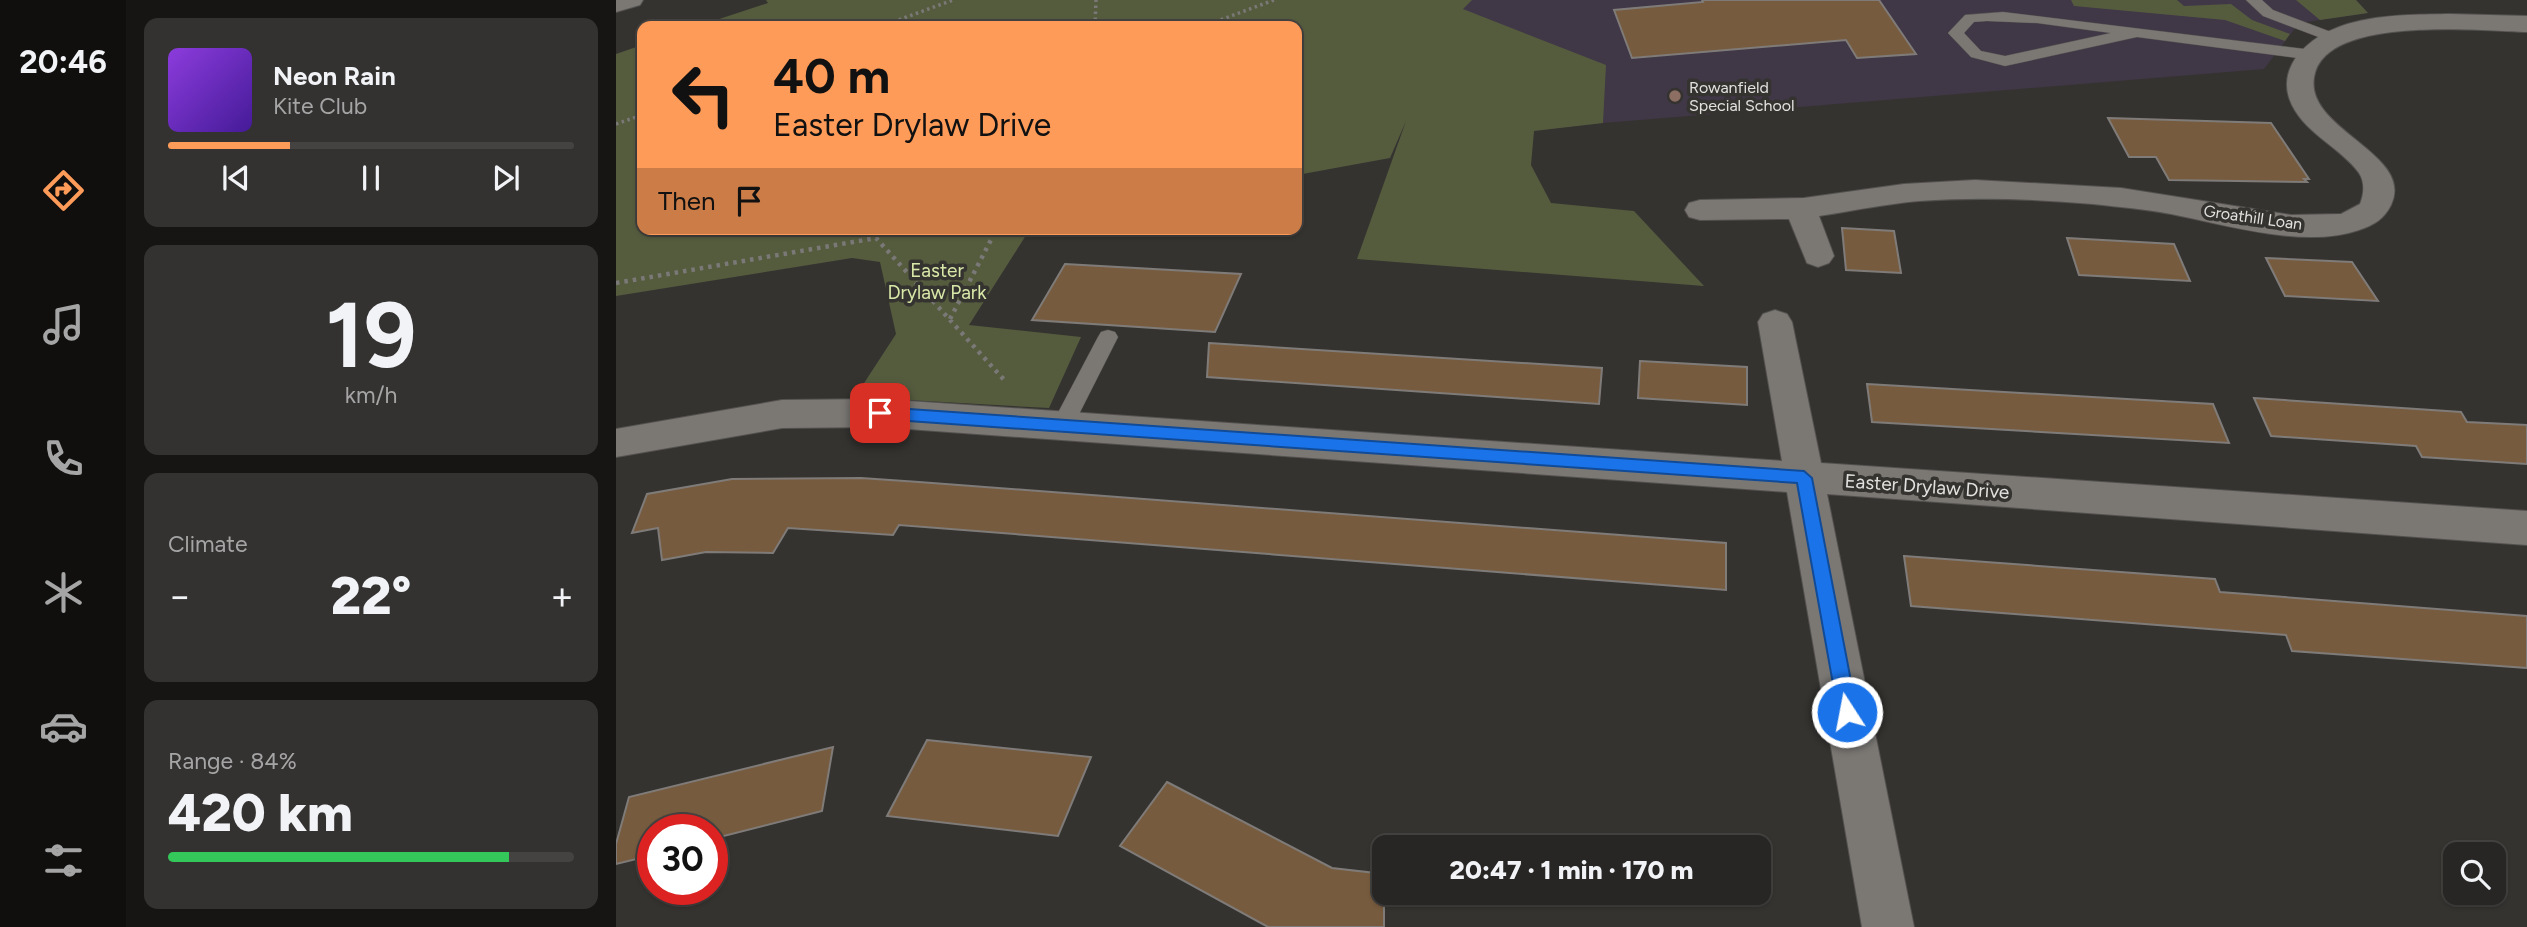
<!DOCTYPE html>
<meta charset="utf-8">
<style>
:root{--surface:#282624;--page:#343231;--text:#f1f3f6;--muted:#a5a5a6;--line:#444341;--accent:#fe9b59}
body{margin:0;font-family:Figtree,sans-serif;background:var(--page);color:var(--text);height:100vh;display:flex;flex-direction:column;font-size:26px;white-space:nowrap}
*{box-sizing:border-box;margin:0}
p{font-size:23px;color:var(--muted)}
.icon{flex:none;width:38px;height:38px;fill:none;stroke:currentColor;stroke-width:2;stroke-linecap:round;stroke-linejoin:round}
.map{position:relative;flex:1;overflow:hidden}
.details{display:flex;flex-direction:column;gap:18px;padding:18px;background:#161514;width:490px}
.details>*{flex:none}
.guide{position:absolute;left:21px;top:21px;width:665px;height:214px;border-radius:14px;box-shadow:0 2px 5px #0004,0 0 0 2px var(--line);background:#fe9b59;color:#111;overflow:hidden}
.fabs{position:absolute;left:1827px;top:842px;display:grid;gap:14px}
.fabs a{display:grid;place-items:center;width:63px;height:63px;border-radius:14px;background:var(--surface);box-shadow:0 2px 5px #0004,0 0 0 2px var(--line);font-size:35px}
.speed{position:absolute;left:21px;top:814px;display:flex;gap:14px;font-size:35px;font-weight:700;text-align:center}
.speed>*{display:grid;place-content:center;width:91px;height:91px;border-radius:50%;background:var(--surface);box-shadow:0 2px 5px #0004,0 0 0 2px var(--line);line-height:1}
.speed .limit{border:10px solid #d22;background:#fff;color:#111}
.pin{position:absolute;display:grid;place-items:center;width:60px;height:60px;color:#fff;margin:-30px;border-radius:14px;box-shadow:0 4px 10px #0006}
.me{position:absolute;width:77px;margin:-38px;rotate:349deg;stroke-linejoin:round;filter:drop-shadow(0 0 5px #0008)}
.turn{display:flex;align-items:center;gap:24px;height:147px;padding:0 21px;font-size:32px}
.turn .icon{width:91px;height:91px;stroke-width:2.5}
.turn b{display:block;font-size:49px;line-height:60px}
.then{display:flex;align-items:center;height:66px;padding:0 21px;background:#0003;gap:14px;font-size:26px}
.big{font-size:52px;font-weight:800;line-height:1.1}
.details .widget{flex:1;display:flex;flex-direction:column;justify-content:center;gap:10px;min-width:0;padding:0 24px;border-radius:14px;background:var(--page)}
.details .dial{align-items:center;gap:0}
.dial b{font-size:91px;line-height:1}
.song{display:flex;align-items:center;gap:21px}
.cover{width:84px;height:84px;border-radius:10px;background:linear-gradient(135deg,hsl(270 70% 55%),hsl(260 70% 35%))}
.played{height:7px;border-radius:4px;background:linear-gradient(90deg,var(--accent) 30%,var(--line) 30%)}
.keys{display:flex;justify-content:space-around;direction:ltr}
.heat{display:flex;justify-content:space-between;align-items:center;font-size:38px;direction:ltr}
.charge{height:10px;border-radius:5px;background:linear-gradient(90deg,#34c759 84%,var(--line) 0)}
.trip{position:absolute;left:756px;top:835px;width:399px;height:70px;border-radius:14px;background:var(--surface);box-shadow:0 2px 5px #0004,0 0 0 2px var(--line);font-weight:800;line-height:70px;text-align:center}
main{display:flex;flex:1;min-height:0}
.menu{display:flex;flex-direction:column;width:126px;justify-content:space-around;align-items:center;background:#100f0e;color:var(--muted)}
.menu .icon{width:49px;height:49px}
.menu .selected{color:var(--accent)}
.menu b{font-size:32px;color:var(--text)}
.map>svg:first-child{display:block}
.education{fill:#403747}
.green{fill:#555c3e}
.building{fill:#775b3e;stroke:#7f7b78;stroke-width:2}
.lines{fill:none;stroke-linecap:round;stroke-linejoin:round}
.service-casing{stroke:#545250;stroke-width:1}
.minor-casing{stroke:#545250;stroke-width:2}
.path-far1{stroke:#7b7977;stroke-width:3.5;stroke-dasharray:2.5 3.5;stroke-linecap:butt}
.path{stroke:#7b7977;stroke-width:4.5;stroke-dasharray:3.5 5;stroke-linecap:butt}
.service{fill:#7b7874;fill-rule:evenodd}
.minor{fill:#7b7874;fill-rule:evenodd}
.route{fill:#1a73e8;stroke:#114b97;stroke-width:2}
.education-dot{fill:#8d6e63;stroke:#353330;stroke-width:2.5}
.labels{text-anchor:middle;stroke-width:7;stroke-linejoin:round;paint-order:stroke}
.far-poi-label{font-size:16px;fill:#e2e1df;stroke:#353330;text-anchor:start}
.far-street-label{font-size:16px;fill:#e2e1df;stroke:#353330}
.park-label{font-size:19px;fill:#d8e8a8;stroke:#353330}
.street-label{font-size:19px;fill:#e2e1df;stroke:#353330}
</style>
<main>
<nav class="menu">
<b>20:46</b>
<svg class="icon selected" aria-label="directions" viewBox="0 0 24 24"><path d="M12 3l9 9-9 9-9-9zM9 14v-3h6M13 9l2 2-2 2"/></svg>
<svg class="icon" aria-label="music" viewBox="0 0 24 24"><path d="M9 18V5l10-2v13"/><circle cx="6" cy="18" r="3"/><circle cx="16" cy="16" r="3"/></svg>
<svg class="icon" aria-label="phone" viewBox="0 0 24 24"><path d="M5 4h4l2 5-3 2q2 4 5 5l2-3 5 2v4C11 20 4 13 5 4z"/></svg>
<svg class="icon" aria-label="climate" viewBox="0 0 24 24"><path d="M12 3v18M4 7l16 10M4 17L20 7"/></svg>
<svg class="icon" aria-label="car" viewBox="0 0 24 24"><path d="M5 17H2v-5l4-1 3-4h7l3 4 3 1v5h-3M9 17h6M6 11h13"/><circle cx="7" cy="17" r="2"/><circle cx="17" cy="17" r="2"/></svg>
<svg class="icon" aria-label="filters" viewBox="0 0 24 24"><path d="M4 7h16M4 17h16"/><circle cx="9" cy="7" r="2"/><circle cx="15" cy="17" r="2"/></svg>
</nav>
<section class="details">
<div class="widget">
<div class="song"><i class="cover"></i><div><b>Neon Rain</b><p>Kite Club</p></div></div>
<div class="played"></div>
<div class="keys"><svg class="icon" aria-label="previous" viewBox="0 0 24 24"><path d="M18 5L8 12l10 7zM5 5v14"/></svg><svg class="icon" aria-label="pause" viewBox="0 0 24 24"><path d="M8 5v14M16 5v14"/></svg><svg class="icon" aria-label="next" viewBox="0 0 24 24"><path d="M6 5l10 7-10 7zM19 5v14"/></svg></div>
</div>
<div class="widget dial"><b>19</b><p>km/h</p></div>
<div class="widget"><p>Climate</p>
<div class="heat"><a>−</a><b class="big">22°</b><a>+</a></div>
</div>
<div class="widget"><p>Range · 84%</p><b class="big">420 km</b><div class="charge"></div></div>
</section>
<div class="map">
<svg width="1911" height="927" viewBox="0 0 1911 927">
<rect width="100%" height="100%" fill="#353330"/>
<path class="education" d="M838 0H1740L1752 13 1683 23 1648 69 987 123 782 145Z"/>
<path class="green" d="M150 0H856L847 9 990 65 987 123 918 131 915 165 935 203 1018 211 1088 286 741 259 790 121 774 158 681 175V26H82L152 3Z
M1455 0H1561L1568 6 1615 4 1636 20 1674 34 1669 41 1609 20 1458 6Z
M1680 0H1740L1752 13 1704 20Z
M26 45V229H414L353 325 465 337 433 408 239 397 280 334 264 262 236 258 0 296V54Z"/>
<path class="building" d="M1086 0H1263L1300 54 1241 58 1230 40 1016 58 998 10 1087 2Z
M1492 118 1655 123 1693 179H1688L1691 182 1553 180 1540 157H1513Z
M1226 228 1278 231 1285 273 1230 270Z
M1451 238 1558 244 1574 281 1463 275Z
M1650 258 1736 262 1762 301 1669 296Z
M449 264 625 274 599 332 416 320Z
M593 343 986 368 983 404 591 377Z
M1024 361 1131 367V405L1022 398Z
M1251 384 1597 404 1613 443 1256 422Z
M1638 398 1845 412 1851 422 1911 425V464L1806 457 1800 446 1655 436Z
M116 479 245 478 303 482 1110 543V590L283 525 277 535 172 528 157 553 90 552 46 560 42 528 16 533 31 494Z
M1288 556 1599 579 1604 592 1911 616V668L1676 651 1670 635 1295 606Z
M311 740 475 757 442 836 271 816Z
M217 747 206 811 96 839V830H37V855L0 864V844L13 797Z
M551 782 716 868 768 874V927H652L504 846Z"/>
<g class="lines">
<g class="service-casing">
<path id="service" d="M1630 0H1646L1657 10 1723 35 1726 38 1718 43 1713 41 1647 16Z
M1387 12 1697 50 1705 55 1697 60 1521 37 1389 66 1355 57 1332 33 1349 15ZM1371 21 1421 23 1495 33 1389 56 1365 51 1348 33 1358 22Z
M492 330 499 332 502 337 457 426 454 432 446 434 438 432 435 426 482 337 485 332Z"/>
</g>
<g class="minor-casing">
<path id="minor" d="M0 0H27L24 5 0 12Z
M1834 14 1911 16V32C1865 31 1715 15 1699 73 1683 129 1800 152 1775 205 1768 219 1758 225 1743 230 1688 249 1611 225 1555 214 1530 209 1503 207 1477 204 1419 199 1361 197 1303 201 1269 204 1236 211 1203 216L1218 256 1213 263 1202 267 1191 263 1173 219 1084 220 1073 217 1069 210 1073 203 1084 200 1188 198 1288 184 1359 180 1505 188 1675 215 1725 214 1744 204C1748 194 1749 182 1743 173 1724 147 1691 135 1676 105 1668 89 1670 73 1679 59 1712 13 1783 15 1834 14Z
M1159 310 1171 314 1176 322 1205 463 1911 511V545L1211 494 1298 927H1246L1171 492 264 427 166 428 0 457V429L166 400 264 399 1166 461 1142 322 1147 314Z"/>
</g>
<path class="path-far1" d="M266 26 337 0
M479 26 480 0
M588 26 658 0
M0 124 26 115
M377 236 381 229"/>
<path class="path" d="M0 283 260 238 390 382
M334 319 378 234"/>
<use href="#service" class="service"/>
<use href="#minor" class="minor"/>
</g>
<path class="route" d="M264 407 1188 471 1196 478 1241 712 1238 718 1231 721 1225 718 1222 712 1181 483 264 419 256 413Z"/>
<circle class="education-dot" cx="1059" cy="96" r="7"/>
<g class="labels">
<g class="far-poi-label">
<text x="1073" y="93">Rowanfield<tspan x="1073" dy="18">Special School</tspan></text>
</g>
<g class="far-street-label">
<text transform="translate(1637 217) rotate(8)" y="6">Groathill Loan</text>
</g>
<g class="park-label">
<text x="321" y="277">Easter<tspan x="321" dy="22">Drylaw Park</tspan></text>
</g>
<g class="street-label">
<text transform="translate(1311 486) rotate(4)" y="7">Easter Drylaw Drive</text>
</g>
</g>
</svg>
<div class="fabs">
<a><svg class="icon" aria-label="search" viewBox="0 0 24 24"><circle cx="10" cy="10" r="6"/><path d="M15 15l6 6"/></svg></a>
</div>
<div class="speed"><div class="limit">30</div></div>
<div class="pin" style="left:264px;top:413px;background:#d93025"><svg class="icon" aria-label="arrive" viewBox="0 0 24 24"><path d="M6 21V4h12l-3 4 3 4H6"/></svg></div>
<svg class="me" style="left:1231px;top:712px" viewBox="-20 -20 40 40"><circle r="17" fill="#1a73e8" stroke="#fff" stroke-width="3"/><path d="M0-11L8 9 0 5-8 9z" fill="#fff"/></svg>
<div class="trip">20:47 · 1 min · 170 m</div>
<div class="guide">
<div class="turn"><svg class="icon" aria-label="left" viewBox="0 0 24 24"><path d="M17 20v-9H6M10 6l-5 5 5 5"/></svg><div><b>40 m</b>Easter Drylaw Drive</div></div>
<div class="then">Then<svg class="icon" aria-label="arrive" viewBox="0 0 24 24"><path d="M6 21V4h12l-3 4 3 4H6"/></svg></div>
</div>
</div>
</main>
